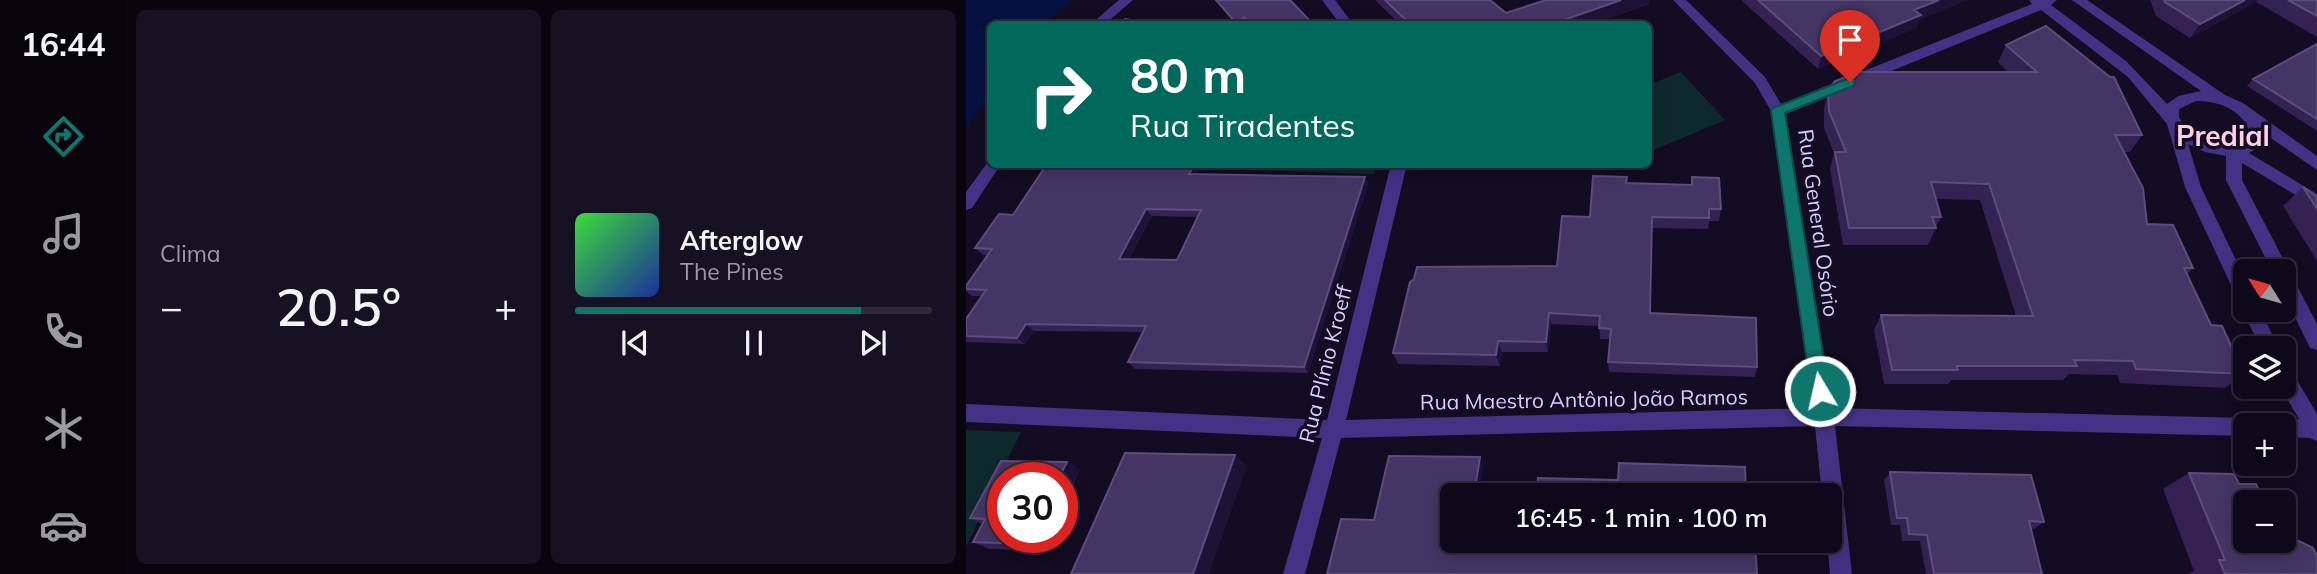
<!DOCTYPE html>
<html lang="pt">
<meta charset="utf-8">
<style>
:root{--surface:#0e091a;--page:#171223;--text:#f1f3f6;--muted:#9b9aa2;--line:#2e2a39;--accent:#0f766e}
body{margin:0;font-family:Mulish,sans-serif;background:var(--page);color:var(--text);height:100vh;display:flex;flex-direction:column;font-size:26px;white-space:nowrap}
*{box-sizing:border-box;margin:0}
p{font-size:23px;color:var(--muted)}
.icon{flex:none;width:38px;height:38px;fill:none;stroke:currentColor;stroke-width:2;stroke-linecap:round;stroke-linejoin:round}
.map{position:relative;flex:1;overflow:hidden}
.drawer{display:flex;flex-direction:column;gap:10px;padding:10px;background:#08050e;width:840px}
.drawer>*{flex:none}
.hud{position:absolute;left:21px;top:21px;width:665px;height:147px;border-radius:10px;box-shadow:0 4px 18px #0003,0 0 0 2px var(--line);background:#00695c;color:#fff;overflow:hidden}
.needle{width:46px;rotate:307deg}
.tools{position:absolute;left:1267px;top:259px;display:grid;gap:14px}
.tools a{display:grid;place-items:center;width:63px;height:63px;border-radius:10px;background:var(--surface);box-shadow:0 4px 18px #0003,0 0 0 2px var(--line);font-size:35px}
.speed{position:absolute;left:21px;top:462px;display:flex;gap:14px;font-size:35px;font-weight:700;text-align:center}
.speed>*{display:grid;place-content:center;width:91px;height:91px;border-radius:50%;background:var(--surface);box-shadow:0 4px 18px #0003,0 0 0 2px var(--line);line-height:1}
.speed .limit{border:10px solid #d22;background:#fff;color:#111}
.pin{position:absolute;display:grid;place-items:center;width:60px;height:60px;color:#fff;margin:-72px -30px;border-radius:50% 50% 50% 0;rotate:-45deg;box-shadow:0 0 7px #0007}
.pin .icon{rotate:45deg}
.me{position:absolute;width:77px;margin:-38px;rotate:351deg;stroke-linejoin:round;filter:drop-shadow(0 0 5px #0008)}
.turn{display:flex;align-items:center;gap:24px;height:147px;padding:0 28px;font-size:32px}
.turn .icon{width:91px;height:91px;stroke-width:2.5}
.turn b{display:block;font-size:49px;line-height:60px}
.big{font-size:52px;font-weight:600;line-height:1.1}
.drawer .tile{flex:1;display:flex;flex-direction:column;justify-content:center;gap:10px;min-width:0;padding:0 24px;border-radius:10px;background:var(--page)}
.song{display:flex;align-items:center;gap:21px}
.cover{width:84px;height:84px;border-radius:10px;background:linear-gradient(135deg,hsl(120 70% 55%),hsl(230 70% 35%))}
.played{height:7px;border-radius:4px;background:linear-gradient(90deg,var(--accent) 80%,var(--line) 80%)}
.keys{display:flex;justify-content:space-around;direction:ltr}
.heat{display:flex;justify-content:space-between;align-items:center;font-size:38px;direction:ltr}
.drawer .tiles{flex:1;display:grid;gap:10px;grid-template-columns:repeat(2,1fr)}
.trip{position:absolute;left:474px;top:483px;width:402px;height:70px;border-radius:10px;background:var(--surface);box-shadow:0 4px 18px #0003,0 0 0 2px var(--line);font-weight:600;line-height:70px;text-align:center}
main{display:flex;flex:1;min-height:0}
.dock{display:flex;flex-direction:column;width:126px;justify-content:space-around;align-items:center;background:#06040a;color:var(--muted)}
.dock .icon{width:49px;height:49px}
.dock .selected{color:var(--accent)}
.dock b{font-size:32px;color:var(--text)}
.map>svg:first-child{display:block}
.green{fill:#0e292d}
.water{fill:#051241}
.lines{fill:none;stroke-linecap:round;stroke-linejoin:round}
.minor{fill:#433385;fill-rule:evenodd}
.wall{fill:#342352;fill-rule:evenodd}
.shaded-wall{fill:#1f1237}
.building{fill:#453565;stroke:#5d4d7d;stroke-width:2;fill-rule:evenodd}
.route{fill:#0f766e;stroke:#0a4d48;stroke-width:2}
.labels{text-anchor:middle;stroke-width:7;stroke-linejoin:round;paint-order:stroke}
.street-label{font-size:21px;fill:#dacdff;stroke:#130c22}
.district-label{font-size:28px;font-weight:bold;fill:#ffcfe6;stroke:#130c22}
</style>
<main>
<nav class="dock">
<b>16:44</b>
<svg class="icon selected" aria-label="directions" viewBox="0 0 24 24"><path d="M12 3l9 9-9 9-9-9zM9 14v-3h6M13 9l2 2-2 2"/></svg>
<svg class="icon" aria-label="music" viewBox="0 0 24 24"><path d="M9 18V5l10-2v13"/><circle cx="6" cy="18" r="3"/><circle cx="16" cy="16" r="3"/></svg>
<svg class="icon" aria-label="phone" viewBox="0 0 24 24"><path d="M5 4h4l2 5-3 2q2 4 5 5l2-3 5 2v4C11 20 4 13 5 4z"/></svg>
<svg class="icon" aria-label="climate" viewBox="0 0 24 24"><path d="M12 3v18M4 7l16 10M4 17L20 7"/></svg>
<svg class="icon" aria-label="car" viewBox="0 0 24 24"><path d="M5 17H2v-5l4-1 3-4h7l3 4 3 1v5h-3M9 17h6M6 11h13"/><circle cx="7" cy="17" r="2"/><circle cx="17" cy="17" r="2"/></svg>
</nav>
<section class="drawer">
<div class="tiles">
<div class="tile"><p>Clima</p>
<div class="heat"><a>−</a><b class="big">20.5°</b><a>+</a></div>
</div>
<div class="tile">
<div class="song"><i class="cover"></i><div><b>Afterglow</b><p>The Pines</p></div></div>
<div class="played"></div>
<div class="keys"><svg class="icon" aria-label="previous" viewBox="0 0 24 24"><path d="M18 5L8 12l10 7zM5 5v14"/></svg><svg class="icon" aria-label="pause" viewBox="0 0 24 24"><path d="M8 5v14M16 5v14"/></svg><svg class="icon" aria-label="next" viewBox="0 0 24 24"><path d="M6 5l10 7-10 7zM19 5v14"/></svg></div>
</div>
</div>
</section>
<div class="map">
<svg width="1351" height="574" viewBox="0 0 1351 574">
<rect width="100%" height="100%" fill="#130c22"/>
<path class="green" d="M715 72 759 120 683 152V85Z
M244 165 412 164V165L408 174 242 169Z
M0 430 55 432 0 547Z"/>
<path class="water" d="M0 0H108L88 14 80 24H24V97L0 129Z"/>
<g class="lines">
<path class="minor" d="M153 0H167L139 24H125Z
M356 0H369L387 24H374Z
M707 0H720L799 77 815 104 1066 4 1063 0H1091L1085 5 1160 61 1201 104 1212 96 1235 91 1106 0H1121L1259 95 1277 103 1351 156V170L1299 134 1298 144 1283 153 1351 194V208L1276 163V180L1351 324V350L1344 348 1318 295V271H1306L1260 180V156L1239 152 1222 144 1235 187 1279 279V304L1273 302 1219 187 1201 124 1162 77 1075 10 820 114 866 408 1279 418 1286 421 1288 425H1279V436L869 426 886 574H864L861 541H864V495H856L849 426 375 438 339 574H317L356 438 0 422V404L361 420 425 164H441L380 420 847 408 805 111 789 83ZM1230 101C1255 101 1280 111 1285 138 1262 155 1226 141 1213 117V109Z
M24 159V164H35L6 208 0 210V192Z
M1279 305V310H1294L1313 348H1295L1276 310Z
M1318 368 1325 370 1351 414V441L1344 438 1318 437V425H1309L1318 419H1333L1314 387H1318Z"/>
</g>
<path class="wall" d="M249 0H324L347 24H283L282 23 281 24H269Z
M409 0H524L540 13 683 4 627 24H434Z
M775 0H1001L953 20 950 28 852 69Z
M1184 0H1351V37L1290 2 1224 38 1190 16Z
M1351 44V131L1281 86 1287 79Z
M1040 45 1176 135 1164 152H1158L1181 224 1227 268 1221 274 1245 325 1278 374 1259 388 1154 383 1151 375 1103 374 1097 380H985L982 384H918L908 330 915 315 1050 316 1014 200 970 199 975 217 962 245H877L864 169 868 153 858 128V108L862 90 1042 72 1032 62Z
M81 164H236L231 174 399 177 402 185 342 373 169 369 162 362 177 332 68 331 59 344 0 342V319L15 296H6L0 291V286L22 255H17L9 248 47 215ZM186 216 232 217 211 260 163 259Z
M726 177 755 209 753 221H743L742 229 686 228 684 313 791 367 789 377 643 372 642 362 644 339H634L633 326 585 324 582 352H536L534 366 432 364 427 353 591 266 624 217 661 183 725 185Z
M1337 187 1351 197V261L1317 206Z
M101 462 114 470 96 509V478L37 537H83L76 551 23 549 7 542 16 524 4 518Z
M924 472 1078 522 1068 529H1064L1076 574H960L954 541H936L934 525H925L918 480Z
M1223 473 1279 541 1351 574H1225L1224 573 1228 571 1197 489Z"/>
<path class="shaded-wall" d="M655 0H683V4L627 24H592V22Z
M973 0H1001L953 20 950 28 852 69 855 56 948 10Z
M1279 0H1292L1290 2 1224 38 1234 24Z
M278 17 282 23 281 24H272Z
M228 164H236L228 181 223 174Z
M399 177 402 185 342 373 338 367Z
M180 209 186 216 159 266 153 259Z
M583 313 585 324 582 352 580 342Z
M60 324 68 331 59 344 51 338Z
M532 341 536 352 534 366 530 355Z
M269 455 281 466 243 574H227Z
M514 457 517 465 513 495H508Z
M101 462 114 470 96 509V478H93Z
M64 537H83L76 551 61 544Z"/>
<path class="building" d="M250 0H324L347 24H286L278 17 272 24H271Z
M419 0H524L540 13 580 0H655L592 22 593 24H444Z
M792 0H973L948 10 955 15 855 56Z
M1198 0H1279L1234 24 1199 2Z
M1322 0H1351V16Z
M159 19 192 24H154Z
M1080 26 1144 77H1148L1176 135H1149L1177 188 1181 224 1207 225 1227 268H1218L1245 325 1256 326 1278 374 1170 369 1167 361 1108 360 1111 366H991L992 370H926L915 315 1067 316 1023 184 965 182 975 217H966L970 228H883L869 152H880L863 111 862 90 869 81 892 72H1071L1040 45Z
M1351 44V119L1287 79Z
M81 164H228L223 174 399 177 338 367 162 362 180 326 60 324 51 338 0 336V319L20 290 0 289V286L26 249 9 248 33 214 47 215ZM180 209 235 210 211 260 153 259Z
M627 176 661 177 660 183 726 185V177L753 178 755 209H743V218L686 217 684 313 790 318 791 367 642 362 645 329 633 328 634 316 583 313 580 342 532 341 530 355 427 353 444 282 448 279 451 267 591 266 596 216 624 217Z
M1337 187 1351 197V209Z
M159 453 269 455 227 574H105Z
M423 456 514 457 508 495H486V541H789L791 574H361L375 519 408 520Z
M35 461 101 462 93 478H37V537H64L61 544 7 542 19 519 4 518Z
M653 463 779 467 780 495H570L572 478 652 480Z
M924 472 1065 475 1078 522 1063 521 1076 574H968L961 535 943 534 941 518H931Z
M1223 473 1268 474 1273 484H1290L1298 502H1279V541H1316L1331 540 1347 548 1351 556V574H1259L1253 560H1259Z"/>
<path class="route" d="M884 78 889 79V85L819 113 863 391 860 397 854 399 848 397 845 391 805 111 807 108Z"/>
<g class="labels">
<g class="street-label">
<text transform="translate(852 223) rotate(82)" y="7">Rua General Osório</text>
<text transform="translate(360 364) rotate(-76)" y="7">Rua Plínio Kroeff</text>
<text transform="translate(618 400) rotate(-1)" y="7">Rua Maestro Antônio João Ramos</text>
</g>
<g class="district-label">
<text x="1257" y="146">Predial</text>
</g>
</g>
</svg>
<div class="tools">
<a><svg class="needle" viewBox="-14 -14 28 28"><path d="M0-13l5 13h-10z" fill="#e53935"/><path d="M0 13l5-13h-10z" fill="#9b9aa2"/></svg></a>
<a><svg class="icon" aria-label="layers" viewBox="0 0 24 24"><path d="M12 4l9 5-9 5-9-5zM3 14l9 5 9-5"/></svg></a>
<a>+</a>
<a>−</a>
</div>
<div class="speed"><div class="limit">30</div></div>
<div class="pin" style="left:884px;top:82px;background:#d93025"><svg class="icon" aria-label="arrive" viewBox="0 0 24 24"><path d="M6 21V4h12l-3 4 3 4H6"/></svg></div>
<svg class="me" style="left:854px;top:391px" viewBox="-20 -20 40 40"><circle r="17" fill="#0f766e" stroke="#fff" stroke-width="3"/><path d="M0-11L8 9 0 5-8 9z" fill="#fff"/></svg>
<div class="trip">16:45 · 1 min · 100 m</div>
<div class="hud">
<div class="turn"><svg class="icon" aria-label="right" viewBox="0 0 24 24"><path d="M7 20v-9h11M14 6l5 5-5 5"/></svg><div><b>80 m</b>Rua Tiradentes</div></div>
</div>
</div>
</main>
